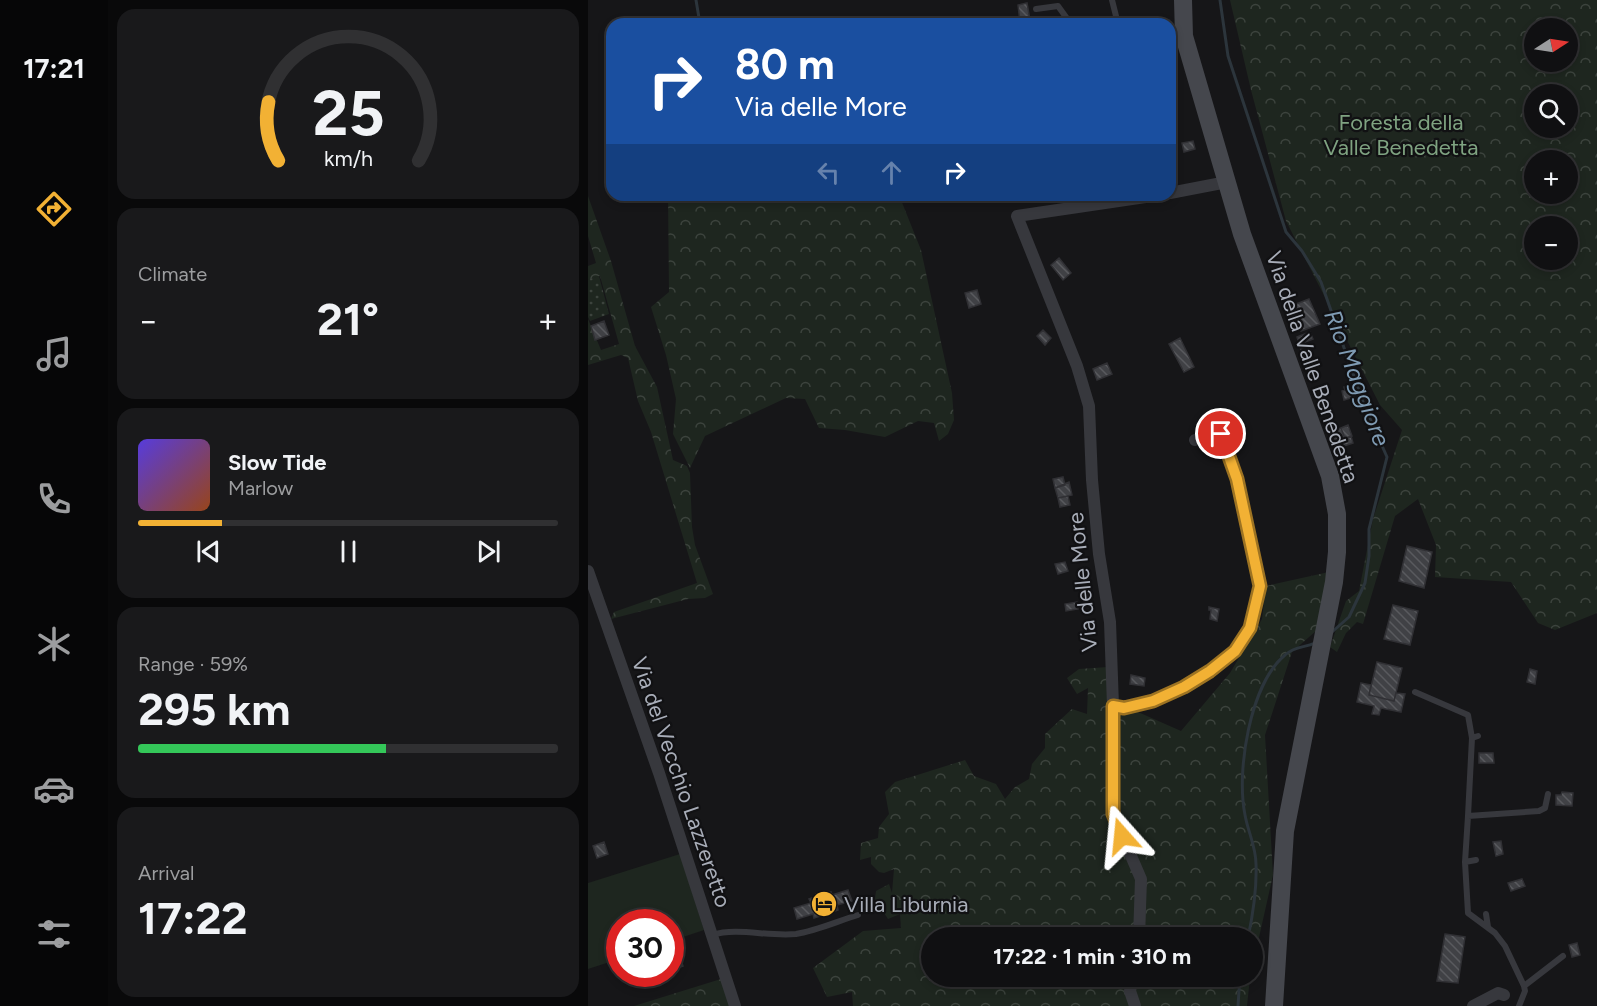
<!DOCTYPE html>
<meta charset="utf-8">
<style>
:root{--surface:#101012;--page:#19191b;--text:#f1f3f6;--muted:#9c9d9f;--line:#303032;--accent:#f2b134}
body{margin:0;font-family:Figtree,sans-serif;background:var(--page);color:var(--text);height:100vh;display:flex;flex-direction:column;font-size:22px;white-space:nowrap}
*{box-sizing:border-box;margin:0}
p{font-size:20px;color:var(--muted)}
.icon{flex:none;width:33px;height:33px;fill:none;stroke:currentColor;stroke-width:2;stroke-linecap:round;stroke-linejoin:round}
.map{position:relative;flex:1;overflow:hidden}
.sheet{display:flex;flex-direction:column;gap:9px;padding:9px;background:#09090a;width:480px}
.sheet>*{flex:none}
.guide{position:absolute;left:18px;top:18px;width:570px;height:183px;border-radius:18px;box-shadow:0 3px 9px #0003,0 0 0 2px var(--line);background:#1a4fa0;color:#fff;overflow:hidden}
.needle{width:39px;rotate:78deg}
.fabs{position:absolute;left:936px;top:18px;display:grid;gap:12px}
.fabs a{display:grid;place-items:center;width:54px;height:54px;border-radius:50%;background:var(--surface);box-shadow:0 3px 9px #0003,0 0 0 2px var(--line);font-size:30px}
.speed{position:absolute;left:18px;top:909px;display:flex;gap:12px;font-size:30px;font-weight:700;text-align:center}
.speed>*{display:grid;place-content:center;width:78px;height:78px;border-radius:50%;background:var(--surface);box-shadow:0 3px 9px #0003,0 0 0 2px var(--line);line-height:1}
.speed .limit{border:9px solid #d22;background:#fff;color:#111}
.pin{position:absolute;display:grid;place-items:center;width:51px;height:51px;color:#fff;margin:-26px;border:3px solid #fff;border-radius:50%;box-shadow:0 2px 6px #0007}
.me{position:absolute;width:66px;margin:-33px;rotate:342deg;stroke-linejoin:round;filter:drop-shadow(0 0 4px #0008)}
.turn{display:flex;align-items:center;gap:21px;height:126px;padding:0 30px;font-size:27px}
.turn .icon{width:78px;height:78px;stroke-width:2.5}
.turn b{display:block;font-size:42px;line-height:51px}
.lanes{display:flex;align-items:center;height:57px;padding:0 30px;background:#0003;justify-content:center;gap:30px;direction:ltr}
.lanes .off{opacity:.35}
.big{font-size:45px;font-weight:700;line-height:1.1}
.sheet .tile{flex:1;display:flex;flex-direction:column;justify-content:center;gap:9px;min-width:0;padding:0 21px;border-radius:18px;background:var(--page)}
.sheet .dial{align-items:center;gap:0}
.dial svg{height:156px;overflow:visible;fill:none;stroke:var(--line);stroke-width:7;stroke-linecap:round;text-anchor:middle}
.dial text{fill:var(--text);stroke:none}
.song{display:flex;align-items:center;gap:18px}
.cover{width:72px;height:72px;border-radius:9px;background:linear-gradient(135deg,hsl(250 70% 55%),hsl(20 70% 35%))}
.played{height:6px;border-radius:3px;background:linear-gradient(90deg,var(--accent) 20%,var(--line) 20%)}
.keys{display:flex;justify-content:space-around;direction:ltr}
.heat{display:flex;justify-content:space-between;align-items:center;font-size:33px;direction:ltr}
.charge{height:9px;border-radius:4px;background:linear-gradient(90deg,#34c759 59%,var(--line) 0)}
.trip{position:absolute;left:333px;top:927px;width:342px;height:60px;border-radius:30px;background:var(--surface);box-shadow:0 3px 9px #0003,0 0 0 2px var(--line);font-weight:700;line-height:60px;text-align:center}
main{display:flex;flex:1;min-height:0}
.tabs{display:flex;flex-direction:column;width:108px;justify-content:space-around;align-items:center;background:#060607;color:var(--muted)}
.tabs .icon{width:42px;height:42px}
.tabs .active{color:var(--accent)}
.tabs b{font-size:27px;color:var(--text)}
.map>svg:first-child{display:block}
.grass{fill:#1e261f}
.forest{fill:url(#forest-crowns);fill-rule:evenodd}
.garden{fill:url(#garden-dots)}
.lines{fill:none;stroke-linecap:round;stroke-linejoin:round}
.stream{stroke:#2c353c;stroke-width:3}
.building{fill:url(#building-back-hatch);stroke:#303034;stroke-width:1.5}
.service{stroke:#37383d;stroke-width:6}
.minor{stroke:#37383d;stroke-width:12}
.secondary{stroke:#45474d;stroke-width:18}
.route-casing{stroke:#9d7322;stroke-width:15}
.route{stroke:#f2b134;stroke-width:10}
.labels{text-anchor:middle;stroke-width:4.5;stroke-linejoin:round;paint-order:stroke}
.park-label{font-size:22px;fill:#7fa381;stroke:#111113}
.street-label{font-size:22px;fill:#a8adb8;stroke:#111113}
.poi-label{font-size:22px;fill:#a8adb8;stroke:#111113;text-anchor:start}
.water-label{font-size:24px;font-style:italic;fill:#7f9bb3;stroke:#111113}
</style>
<main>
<nav class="tabs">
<b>17:21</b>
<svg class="icon active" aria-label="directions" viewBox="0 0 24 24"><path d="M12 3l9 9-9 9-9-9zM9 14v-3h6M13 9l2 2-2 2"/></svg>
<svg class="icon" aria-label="music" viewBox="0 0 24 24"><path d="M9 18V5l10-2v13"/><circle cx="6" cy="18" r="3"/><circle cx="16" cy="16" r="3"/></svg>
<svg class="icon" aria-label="phone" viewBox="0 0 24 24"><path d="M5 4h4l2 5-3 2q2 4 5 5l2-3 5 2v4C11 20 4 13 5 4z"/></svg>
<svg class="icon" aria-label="climate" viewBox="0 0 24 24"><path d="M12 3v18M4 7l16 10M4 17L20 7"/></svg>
<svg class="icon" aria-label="car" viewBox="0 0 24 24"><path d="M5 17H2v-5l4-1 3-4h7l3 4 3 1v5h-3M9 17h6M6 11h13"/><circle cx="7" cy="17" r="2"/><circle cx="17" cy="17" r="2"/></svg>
<svg class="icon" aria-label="filters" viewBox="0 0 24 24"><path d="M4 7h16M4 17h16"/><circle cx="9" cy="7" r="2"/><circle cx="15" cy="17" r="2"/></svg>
</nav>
<section class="sheet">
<div class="tile dial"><svg viewBox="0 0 100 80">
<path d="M14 69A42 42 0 1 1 86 69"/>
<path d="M14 69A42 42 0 0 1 9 39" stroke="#f2b134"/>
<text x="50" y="56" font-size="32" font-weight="700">25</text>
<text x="50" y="72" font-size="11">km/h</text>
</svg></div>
<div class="tile"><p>Climate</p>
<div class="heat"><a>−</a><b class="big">21°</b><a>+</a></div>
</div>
<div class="tile">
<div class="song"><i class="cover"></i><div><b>Slow Tide</b><p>Marlow</p></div></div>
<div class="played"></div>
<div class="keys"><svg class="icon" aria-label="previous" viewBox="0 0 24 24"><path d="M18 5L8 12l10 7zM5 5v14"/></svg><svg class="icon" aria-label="pause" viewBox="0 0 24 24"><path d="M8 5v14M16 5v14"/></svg><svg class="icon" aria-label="next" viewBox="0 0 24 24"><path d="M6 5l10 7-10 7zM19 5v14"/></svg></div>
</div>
<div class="tile"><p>Range · 59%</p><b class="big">295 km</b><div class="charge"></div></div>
<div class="tile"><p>Arrival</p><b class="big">17:22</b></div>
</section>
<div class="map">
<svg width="1009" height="1006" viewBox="0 0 1009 1006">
<defs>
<pattern id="forest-crowns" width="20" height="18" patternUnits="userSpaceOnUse" patternTransform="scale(1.5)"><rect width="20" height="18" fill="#1e261f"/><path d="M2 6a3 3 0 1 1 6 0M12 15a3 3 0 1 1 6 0" fill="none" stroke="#3c433d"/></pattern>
<pattern id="garden-dots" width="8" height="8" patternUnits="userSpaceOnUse" patternTransform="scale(1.5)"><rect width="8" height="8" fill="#1e261f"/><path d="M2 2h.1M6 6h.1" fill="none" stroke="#3c433d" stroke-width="1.8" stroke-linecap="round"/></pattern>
<pattern id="building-back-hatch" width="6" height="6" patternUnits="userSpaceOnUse" patternTransform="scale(1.5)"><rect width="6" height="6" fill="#404145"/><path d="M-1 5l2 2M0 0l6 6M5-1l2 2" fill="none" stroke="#595a5e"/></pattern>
</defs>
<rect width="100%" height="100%" fill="#161618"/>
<path class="grass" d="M92 854 116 930 83 941 82 922H32L31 959 0 969V883Z"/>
<path class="forest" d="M642 0H1009V613L967 630 950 623 923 582 847 577 848 545 830 499 807 516 775 624 769 622 758 633 749 652 742 647 758 601 771 591 785 519 814 430 792 405 698 221 663 90ZM946 28H980V62H946ZM946 94H980V128H946ZM946 160H980V194H946ZM946 226H980V260H946Z
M80 195H311L333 250 364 393 366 420 360 434 351 441 346 423 330 421 297 437 257 430 231 428 217 399 198 398 117 436 102 468 85 434 88 399 78 355 63 307 81 292Z
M0 196 23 261 47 346 69 387 85 460 99 466 102 473 104 527 107 545 125 594 117 598 100 599 23 619 26 612 109 583 63 432 50 401 40 358 33 355 0 365V319L13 350 31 344 12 276 0 280V266L8 263 0 236Z
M741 572 729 630 704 652 677 735 685 875 665 964 664 938H344V976L662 977 659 1006H265L264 992 239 997 225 968 275 931 313 928 312 914 300 919 287 899 288 891 301 884 304 893 306 869 296 873 291 872 283 864V857L272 860 273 843 290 838 291 827 301 814 297 792 307 782 377 760 386 776 408 784 417 799 427 787 441 779 444 764 457 748V734L484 709 499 714 500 688 489 694 479 678 491 669 520 667 525 701 593 731 642 673 674 619 678 586Z
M133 979 142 1006H46Z"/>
<path class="garden" d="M11 276 21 314 2 321 0 317V280Z"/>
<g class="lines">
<path class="stream" d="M108 0 112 24
M632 0 640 56 698 232 714 251 733 282 776 405 799 457 781 529V556L777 583 761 617 744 632
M660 938C665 914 669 888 668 864 668 847 660 832 657 815 648 771 662 684 697 655 707 646 716 648 727 643
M650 1006 652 976"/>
</g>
<path class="building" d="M439 3 442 20 432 22 430 5Z
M605 141 607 149 596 152 594 143Z
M471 258 483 273 475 280 463 265Z
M389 290 393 304 381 308 377 293Z
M721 299 732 324 713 331 703 306Z
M16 321 21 335 7 340 3 326Z
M455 330 463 338 457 345 449 336Z
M722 332 725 339 717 342 718 348 713 350 709 337Z
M592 338 606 367 596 372 581 344Z
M519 363 524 374 509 380 505 369Z
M762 386 766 397 756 400 754 391 757 390 756 387Z
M760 425 764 436 757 439 753 428Z
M753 428 757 439 748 442 744 431Z
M763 436 765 443 756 446 757 448 751 451 748 442Z
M475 477 477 485 467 488 465 479Z
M481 482 484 495 470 498 467 488Z
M480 496 482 505 472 507 470 498Z
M819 546 844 552 836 588 811 581Z
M477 562 480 571 470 574 467 564Z
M489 602 490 609 478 611 477 604Z
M805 605 830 611 822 645 796 639Z
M621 607 631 609 629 621 622 619 623 610H621Z
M789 662 814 668 806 701 781 695Z
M942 669 949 671 947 684 939 682Z
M543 675 557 678 556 686 542 684Z
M773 683 783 685 781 695 806 701 808 693 817 694 813 712 793 708 791 715 784 714 786 706 769 702Z
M891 753H905L906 763H891Z
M974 792 985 793 984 806 968 805V795H973Z
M913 841 915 854 908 856 905 842Z
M16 842 20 854 9 858 5 846Z
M934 879 937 886 923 891 920 883Z
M260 890 264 901 249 905 250 910 226 918 225 914 209 919 206 908 223 903 221 899 243 892 244 895Z
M857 934 877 937 870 983 849 981Z
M989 943 992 955 984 957 981 945Z
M90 952 95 966 85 970 82 955Z"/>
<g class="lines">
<path class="service" d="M524 0 530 24
M448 9 470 6 483 24
M827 692 880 715 884 738
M880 816 884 738 890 736
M888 860 877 862 880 913 907 933 917 946 936 986 937 991 931 1006
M877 862 880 816 951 811 957 808 960 794
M898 914 900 927
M124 935C150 927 180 937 208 934 228 931 250 921 270 915
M936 986 975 956"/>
<path class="minor" d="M582 193 639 182
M571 195 429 216 489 366 501 406 504 480 511 554 522 622 525 706 536 708 565 701 596 687 622 671 647 652 661 628 673 586 649 479 633 433 607 440
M0 571 71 773 147 1006
M525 706V814L553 879 551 938
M545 976 542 991 547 1006
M885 1006 910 993 916 995"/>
<path class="secondary" d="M595 0 596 36 654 234 742 476 749 514V552L746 582 697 831 686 1006"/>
</g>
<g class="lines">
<g class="route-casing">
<path id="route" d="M534 836 525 814V706L536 708 565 701 596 687 622 671 647 651 662 628 672 586 649 479 633 434"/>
</g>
<use href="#route" class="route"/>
</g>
<defs>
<g id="hotel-disc" transform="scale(1.35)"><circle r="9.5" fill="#f2b134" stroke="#111113"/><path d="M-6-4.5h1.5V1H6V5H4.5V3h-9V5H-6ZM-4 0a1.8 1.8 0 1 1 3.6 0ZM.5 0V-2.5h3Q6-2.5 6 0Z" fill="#111"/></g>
</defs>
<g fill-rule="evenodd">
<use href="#hotel-disc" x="236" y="904"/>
</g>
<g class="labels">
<g class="park-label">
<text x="813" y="130">Foresta della<tspan x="813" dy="25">Valle Benedetta</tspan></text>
</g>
<g class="street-label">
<text transform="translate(725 367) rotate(71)" y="8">Via della Valle Benedetta</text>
<text transform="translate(494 582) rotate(-96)" y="8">Via delle More</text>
<text transform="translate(94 782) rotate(71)" y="8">Via del Vecchio Lazzeretto</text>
</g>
<g class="poi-label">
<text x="256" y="912">Villa Liburnia</text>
</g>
<g class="water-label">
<text transform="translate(769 378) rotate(69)" y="8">Rio Maggiore</text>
</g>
</g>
</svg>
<div class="fabs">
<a><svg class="needle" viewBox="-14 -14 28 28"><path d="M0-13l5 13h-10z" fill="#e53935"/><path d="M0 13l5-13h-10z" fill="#9c9d9f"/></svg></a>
<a><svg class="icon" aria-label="search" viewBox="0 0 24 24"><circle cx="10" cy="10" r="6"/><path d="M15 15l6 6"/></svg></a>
<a>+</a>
<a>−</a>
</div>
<div class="speed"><div class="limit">30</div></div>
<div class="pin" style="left:633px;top:434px;background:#d93025"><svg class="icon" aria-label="arrive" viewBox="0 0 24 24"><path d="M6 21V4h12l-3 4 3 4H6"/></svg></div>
<svg class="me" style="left:534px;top:836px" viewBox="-20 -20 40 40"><path d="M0-17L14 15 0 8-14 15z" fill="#f2b134" stroke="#fff" stroke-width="4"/></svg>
<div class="trip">17:22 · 1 min · 310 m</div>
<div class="guide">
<div class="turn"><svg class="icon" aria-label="right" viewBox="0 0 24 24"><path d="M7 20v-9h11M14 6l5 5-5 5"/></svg><div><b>80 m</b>Via delle More</div></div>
<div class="lanes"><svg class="icon off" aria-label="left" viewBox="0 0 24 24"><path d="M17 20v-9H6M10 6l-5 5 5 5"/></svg><svg class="icon off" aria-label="ahead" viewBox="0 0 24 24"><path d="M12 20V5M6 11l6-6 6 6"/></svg><svg class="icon" aria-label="right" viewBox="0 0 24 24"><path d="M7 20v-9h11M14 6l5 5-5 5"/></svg></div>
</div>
</div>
</main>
